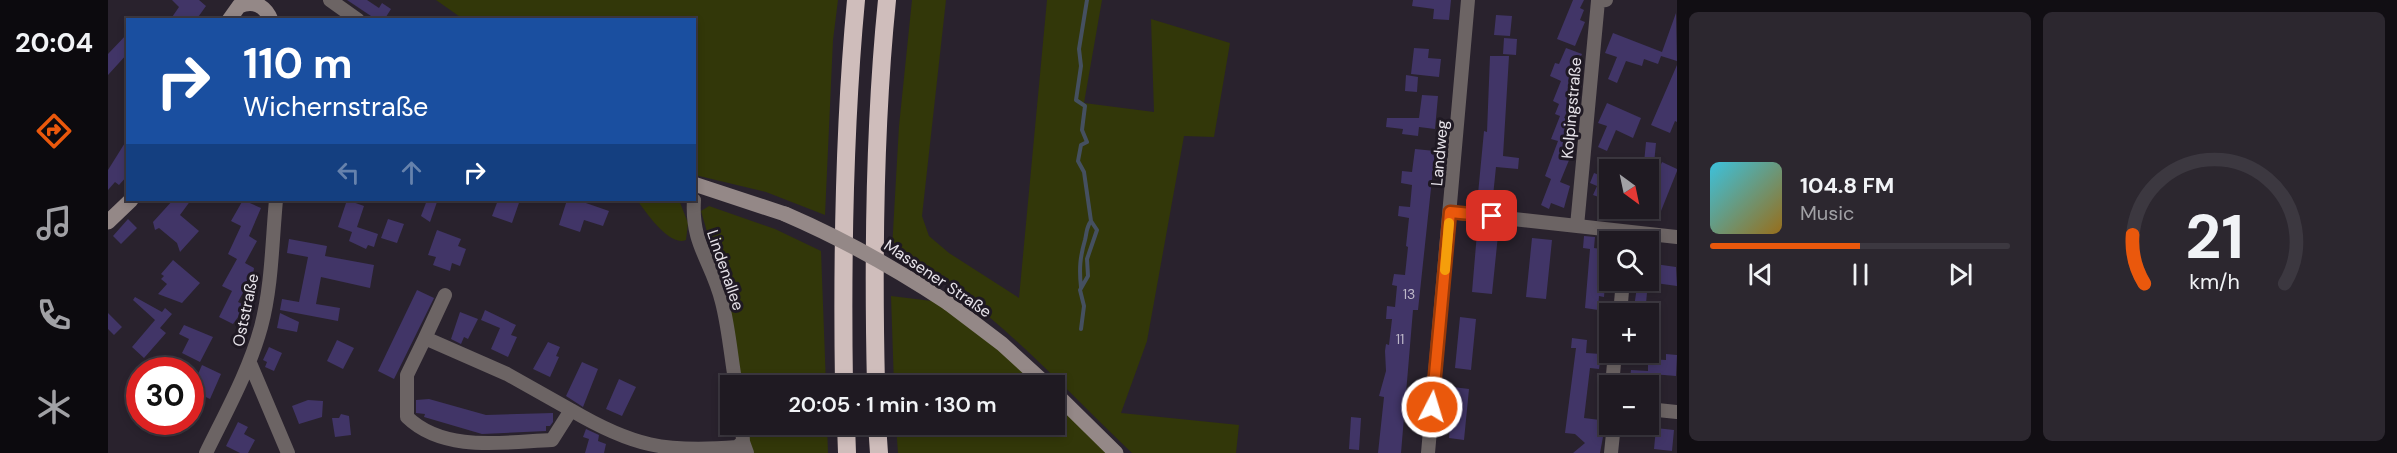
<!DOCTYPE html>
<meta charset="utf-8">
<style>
:root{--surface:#1f1a22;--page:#2c272f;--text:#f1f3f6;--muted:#a1a1a5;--line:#3c3840;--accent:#ea580c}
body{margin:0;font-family:"DM Sans",sans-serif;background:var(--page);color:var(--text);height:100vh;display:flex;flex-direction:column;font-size:22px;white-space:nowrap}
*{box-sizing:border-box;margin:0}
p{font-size:20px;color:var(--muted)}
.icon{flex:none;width:33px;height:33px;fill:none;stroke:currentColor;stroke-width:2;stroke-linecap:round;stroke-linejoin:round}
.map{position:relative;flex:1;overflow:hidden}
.drawer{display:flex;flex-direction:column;gap:12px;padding:12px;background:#110e13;width:720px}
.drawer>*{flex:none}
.top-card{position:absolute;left:18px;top:18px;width:570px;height:183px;border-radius:0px;box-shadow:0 3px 9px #0003,0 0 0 2px var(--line);background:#1a4fa0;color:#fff;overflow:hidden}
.needle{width:39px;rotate:147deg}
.fabs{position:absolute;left:1491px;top:159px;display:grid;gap:12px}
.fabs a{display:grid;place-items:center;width:60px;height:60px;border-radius:0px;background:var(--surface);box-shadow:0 3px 9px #0003,0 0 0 2px var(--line);font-size:30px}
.speed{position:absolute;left:18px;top:357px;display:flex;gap:12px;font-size:30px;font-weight:700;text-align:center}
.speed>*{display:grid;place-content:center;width:78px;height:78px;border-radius:50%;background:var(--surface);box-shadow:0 3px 9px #0003,0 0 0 2px var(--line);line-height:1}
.speed .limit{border:9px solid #d22;background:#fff;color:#111}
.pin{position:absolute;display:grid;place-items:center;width:51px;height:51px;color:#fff;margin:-26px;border-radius:12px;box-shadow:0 3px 9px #0006}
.me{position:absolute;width:66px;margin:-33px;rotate:5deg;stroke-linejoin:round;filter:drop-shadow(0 0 4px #0008)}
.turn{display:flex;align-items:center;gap:21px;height:126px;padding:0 18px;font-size:27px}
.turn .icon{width:78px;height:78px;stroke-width:2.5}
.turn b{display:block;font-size:42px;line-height:51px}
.lanes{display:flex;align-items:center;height:57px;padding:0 18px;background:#0003;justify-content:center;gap:30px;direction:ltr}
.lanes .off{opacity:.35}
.drawer .tile{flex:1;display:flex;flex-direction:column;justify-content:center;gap:9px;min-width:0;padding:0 21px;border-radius:9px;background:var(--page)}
.drawer .dial{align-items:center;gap:0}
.dial svg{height:156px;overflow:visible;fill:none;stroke:var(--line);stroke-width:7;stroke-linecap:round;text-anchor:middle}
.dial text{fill:var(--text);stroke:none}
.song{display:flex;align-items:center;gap:18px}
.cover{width:72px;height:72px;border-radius:9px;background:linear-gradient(135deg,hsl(190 70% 55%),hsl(40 70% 35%))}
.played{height:6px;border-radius:3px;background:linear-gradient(90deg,var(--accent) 50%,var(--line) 50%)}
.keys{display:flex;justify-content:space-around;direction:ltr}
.drawer .tiles{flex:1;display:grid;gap:12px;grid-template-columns:repeat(2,1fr)}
.trip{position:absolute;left:612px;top:375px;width:345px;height:60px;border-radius:0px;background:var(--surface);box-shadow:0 3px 9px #0003,0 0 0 2px var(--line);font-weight:600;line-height:60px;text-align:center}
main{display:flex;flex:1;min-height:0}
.dock{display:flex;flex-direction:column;width:108px;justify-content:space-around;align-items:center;background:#0c0a0e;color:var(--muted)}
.dock .icon{width:42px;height:42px}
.dock .on{color:var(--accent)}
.dock b{font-size:27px;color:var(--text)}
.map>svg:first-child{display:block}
.green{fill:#323709}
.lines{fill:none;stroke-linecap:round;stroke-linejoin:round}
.stream{stroke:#455060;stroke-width:4}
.building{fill:#413567}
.minor{stroke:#6c6464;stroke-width:14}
.secondary{stroke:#948887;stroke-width:15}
.motorway{stroke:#cfbdbb;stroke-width:18}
.secondary-bridge{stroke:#948887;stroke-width:15}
.route-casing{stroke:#983908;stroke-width:15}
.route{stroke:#ea580c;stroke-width:10}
.slow{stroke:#f59e0b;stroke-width:10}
.labels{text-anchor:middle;stroke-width:6;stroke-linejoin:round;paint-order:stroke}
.number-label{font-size:14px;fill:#beb8c9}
.street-label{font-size:16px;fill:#e7e3ea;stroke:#1f1923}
</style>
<main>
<nav class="dock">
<b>20:04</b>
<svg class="icon on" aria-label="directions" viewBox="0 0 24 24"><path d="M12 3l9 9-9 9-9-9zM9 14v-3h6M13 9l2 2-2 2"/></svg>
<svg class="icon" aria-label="music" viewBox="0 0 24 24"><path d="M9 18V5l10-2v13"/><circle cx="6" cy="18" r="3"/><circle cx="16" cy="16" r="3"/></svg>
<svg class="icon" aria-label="phone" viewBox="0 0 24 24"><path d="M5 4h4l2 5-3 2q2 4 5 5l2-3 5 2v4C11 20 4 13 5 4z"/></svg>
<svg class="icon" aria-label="climate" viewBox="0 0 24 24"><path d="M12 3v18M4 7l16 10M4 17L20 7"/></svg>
</nav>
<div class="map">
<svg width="1569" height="453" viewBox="0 0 1569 453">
<rect width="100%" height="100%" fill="#29222d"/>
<path class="green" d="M328 0H730L725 40 717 215 658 192 587 175 586 20 355 19Z
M804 0H838L814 216 821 236 841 253 911 298 939 0H994L976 103 1046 112 1043 19 1122 43 1106 137 1076 136 1039 341 1013 413 1131 425 1128 453H1024C948 381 877 299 784 249L791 126Z
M529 200H571L580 223 578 240C561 247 538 212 529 200Z
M601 206 667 229 713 251 718 385H625L621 308 593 211Z
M783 296 840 303 940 385H786Z
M947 392 1008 453H790L788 425 946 424Z
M627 425H719L720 453H631Z"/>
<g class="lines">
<path class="stream" d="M973 287C971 269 972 257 977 240 979 232 978 228 983 221
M973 329 976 306 972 290 980 276 979 259 989 230 983 221 976 172 970 161 973 145 979 142 974 130 977 106 968 100 973 66 971 49 979 0"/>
</g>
<path class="building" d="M64 0H91L98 6 88 20H62L71 7Z
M239 0H259L271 8 274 3 283 9 276 20H269Z
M1305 0H1343L1341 20 1325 19 1326 9 1304 6Z
M1465 0H1476L1472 8 1476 10 1472 20 1477 22 1467 46 1449 39Z
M1568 13 1569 61 1553 56 1550 64 1536 59 1534 66 1518 61 1509 83 1500 79 1509 57 1497 53 1505 33 1554 52Z
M1388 15 1404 16 1402 36 1386 35Z
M20 33V53L0 75V54Z
M1396 38 1409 39 1408 55 1395 54Z
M1306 48 1321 49 1320 58 1333 59 1331 77 1303 74Z
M1458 48 1474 54 1461 83 1470 87 1456 118 1468 122 1459 145 1466 148 1452 182 1462 186 1456 208 1443 203 1441 209 1433 205 1443 179 1437 176 1450 141 1443 139 1452 116 1447 114 1451 104 1445 101 1453 81 1442 76 1447 63 1451 64Z
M1382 56H1401L1395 156 1411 158 1410 169 1388 167 1385 196 1370 194 1376 131 1379 132Z
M1569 65V122L1567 121 1562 133 1543 125Z
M1298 75 1310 77 1309 92 1297 91Z
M1314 95 1330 96 1327 129 1311 127 1310 136 1294 134 1295 129 1278 127 1279 118H1311Z
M1499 103 1533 118 1525 138 1508 130 1499 151 1490 147 1499 126 1490 123Z
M20 138V175L11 185 7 182 0 190V170Z
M1538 142 1548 143 1546 164 1536 163Z
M1307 149 1327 151 1310 310H1305L1293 453H1270L1276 397 1271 396 1278 371 1277 351 1278 344 1281 345 1284 319H1278L1279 306 1287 307 1289 286 1284 285 1286 274 1297 275 1300 247 1298 246 1301 218 1290 216 1291 206 1302 207 1304 185 1293 183 1294 171 1304 172Z
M1554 162 1569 169V171L1551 216 1540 211V195Z
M1486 173 1502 179V201L1485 195 1489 186 1482 183Z
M65 200H83L72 215 91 231 72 252 69 243 51 228 47 230 45 222Z
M135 200 153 208 141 236 149 241 137 263 146 268 145 274 130 302 138 306 125 324 111 317 124 291 114 286 129 259 120 254 133 226 123 221Z
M239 200 256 206 249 227 270 234 266 247 260 245 258 249 241 241 244 232 230 227Z
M319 200 329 202 322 222 313 216Z
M390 200H412L404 223 384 216Z
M459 200H476L475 202 501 211 495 226 476 220 472 232 451 225Z
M20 219 29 228 13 244 5 236Z
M280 219 296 224 289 243 273 238Z
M329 230 353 239 350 246 358 249 352 266 344 263 342 271 325 265 328 257 320 255Z
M1369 233 1390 235 1384 294 1364 292Z
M1476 236 1487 237 1486 248 1500 250 1496 297 1491 296 1490 310 1477 308 1482 249 1475 248Z
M1424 238 1444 240 1438 299 1418 297Z
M181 239 219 246 217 256 266 265 262 288 213 277 208 304 232 308 230 321 172 310 174 299 191 302 200 257 179 253Z
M65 260 92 283 74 303 50 294 59 284 53 279 56 276 53 274Z
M1540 263 1568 267 1569 286 1540 282 1537 314H1525L1530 280H1540Z
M309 290 326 298 286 379 270 371Z
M27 297 54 312 57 308 64 314 52 328 58 333 36 358 24 347 47 320 25 300Z
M377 310 408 325 403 335 409 337 400 357 383 349 392 328 373 320Z
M352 312 370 319 360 339 356 337 353 344 343 339Z
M0 313 14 327 6 335 0 329Z
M172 313 191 322 189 332 169 328Z
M1352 317 1368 319 1363 370 1347 368Z
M76 325 105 337 92 362 74 353 81 339 71 334Z
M1464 338 1479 340 1478 353 1493 354 1491 369 1482 368 1476 418 1492 420V426H1497L1492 453H1465L1477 443 1467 434 1457 433 1468 348H1463Z
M229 340 246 348 235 369 219 361Z
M440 342 452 347 448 356 451 357 442 377 425 369Z
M161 347 174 353 166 371 157 367 159 362 155 360Z
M1558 354 1569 355 1568 376 1544 374 1543 386H1521L1523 370 1540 371V359L1558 360Z
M474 362 490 369 475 407 458 396Z
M94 365 113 374 102 399 83 390Z
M511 379 528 387 514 416 498 409Z
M1345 387 1361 389 1356 440 1341 438Z
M321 399 378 415 445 413V422L442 426H438V431L374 434 316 417 317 414 308 413V400Z
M200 400 215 401 214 417 191 424 184 406Z
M233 414 241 416 243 435 227 437 224 418H231Z
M1243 417 1253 418 1251 450 1241 449Z
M130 422 140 427 136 434 147 440 140 453H132L118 446Z
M1548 428 1566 430 1564 451 1546 449Z
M478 429 491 435 490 441 498 444 496 453H477L481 439 475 437Z"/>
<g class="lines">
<path class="minor" d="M222 0 250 20
M586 200C583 245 604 261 614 302 621 329 623 358 628 386
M1342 212 1569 237
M1469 226 1490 1 1498 0
M1512 314 1515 280
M317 338 337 295
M142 363 180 453
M1504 386 1507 352
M1540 409 1569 412
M463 410 399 374 317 338 299 375V417C336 453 397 442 444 440L463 410C524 446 557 453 629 447L635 442
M634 424 635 442 639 453
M98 453C118 412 141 371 153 327 164 286 164 242 168 200
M1320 453 1360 0
M1503 453 1506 424"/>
<path class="secondary" d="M121 20 131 6C145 0 157 5 163 20
M586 184 677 214
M0 222 23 200
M840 303 894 344 940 386
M946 392 1008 453"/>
<path class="motorway" d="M736 386C734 257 736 128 748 0
M768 386C765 257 766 128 779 0
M738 424 739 453
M769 424 771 453"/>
<path class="secondary-bridge" d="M677 214C735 239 787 268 840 303"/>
</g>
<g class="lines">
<g class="route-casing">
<path id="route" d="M1324 407 1342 212 1384 216"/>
</g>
<use href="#route" class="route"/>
<path class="slow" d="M1337 270 1341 223"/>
</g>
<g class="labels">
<g class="number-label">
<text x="1301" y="299">13</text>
<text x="1292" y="344">11</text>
</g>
<g class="street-label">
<text transform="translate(1463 108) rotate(-85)" y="6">Kolpingstraße</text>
<text transform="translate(1331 153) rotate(-85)" y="6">Landweg</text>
<text transform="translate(618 270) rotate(71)" y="6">Lindenallee</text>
<text transform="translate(830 278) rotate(34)" y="6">Massener Straße</text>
<text transform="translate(137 310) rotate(-78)" y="6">Oststraße</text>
</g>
</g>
</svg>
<div class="fabs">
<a><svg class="needle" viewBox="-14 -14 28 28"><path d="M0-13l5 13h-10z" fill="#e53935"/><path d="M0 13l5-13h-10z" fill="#a1a1a5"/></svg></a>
<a><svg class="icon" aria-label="search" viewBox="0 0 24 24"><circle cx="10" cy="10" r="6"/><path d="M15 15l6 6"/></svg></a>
<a>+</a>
<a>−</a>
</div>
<div class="speed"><div class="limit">30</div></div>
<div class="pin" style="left:1384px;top:216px;background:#d93025"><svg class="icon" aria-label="arrive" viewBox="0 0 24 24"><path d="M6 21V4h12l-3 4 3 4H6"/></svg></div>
<svg class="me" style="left:1324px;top:407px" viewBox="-20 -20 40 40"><circle r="17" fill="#ea580c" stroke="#fff" stroke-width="3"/><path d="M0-11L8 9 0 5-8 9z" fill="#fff"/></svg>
<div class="trip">20:05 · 1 min · 130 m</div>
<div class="top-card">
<div class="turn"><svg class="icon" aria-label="right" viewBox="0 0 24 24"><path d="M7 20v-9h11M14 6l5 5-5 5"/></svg><div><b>110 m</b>Wichernstraße</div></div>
<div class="lanes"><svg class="icon off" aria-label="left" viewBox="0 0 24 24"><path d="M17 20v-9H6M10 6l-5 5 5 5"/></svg><svg class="icon off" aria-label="ahead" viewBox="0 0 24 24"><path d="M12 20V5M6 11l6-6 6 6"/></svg><svg class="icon" aria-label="right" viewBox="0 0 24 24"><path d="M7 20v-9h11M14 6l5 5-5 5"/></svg></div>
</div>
</div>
<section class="drawer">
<div class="tiles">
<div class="tile">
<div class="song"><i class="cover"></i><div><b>104.8 FM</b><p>Music</p></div></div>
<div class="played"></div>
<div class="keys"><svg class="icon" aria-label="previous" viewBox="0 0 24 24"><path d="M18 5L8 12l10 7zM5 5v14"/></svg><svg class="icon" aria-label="pause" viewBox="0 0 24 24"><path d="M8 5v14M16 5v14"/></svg><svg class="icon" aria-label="next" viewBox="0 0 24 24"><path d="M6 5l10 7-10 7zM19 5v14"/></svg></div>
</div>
<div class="tile dial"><svg viewBox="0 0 100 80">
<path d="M14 69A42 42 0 1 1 86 69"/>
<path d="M14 69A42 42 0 0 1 8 44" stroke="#ea580c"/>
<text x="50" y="56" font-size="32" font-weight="700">21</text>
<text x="50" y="72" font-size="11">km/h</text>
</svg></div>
</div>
</section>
</main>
